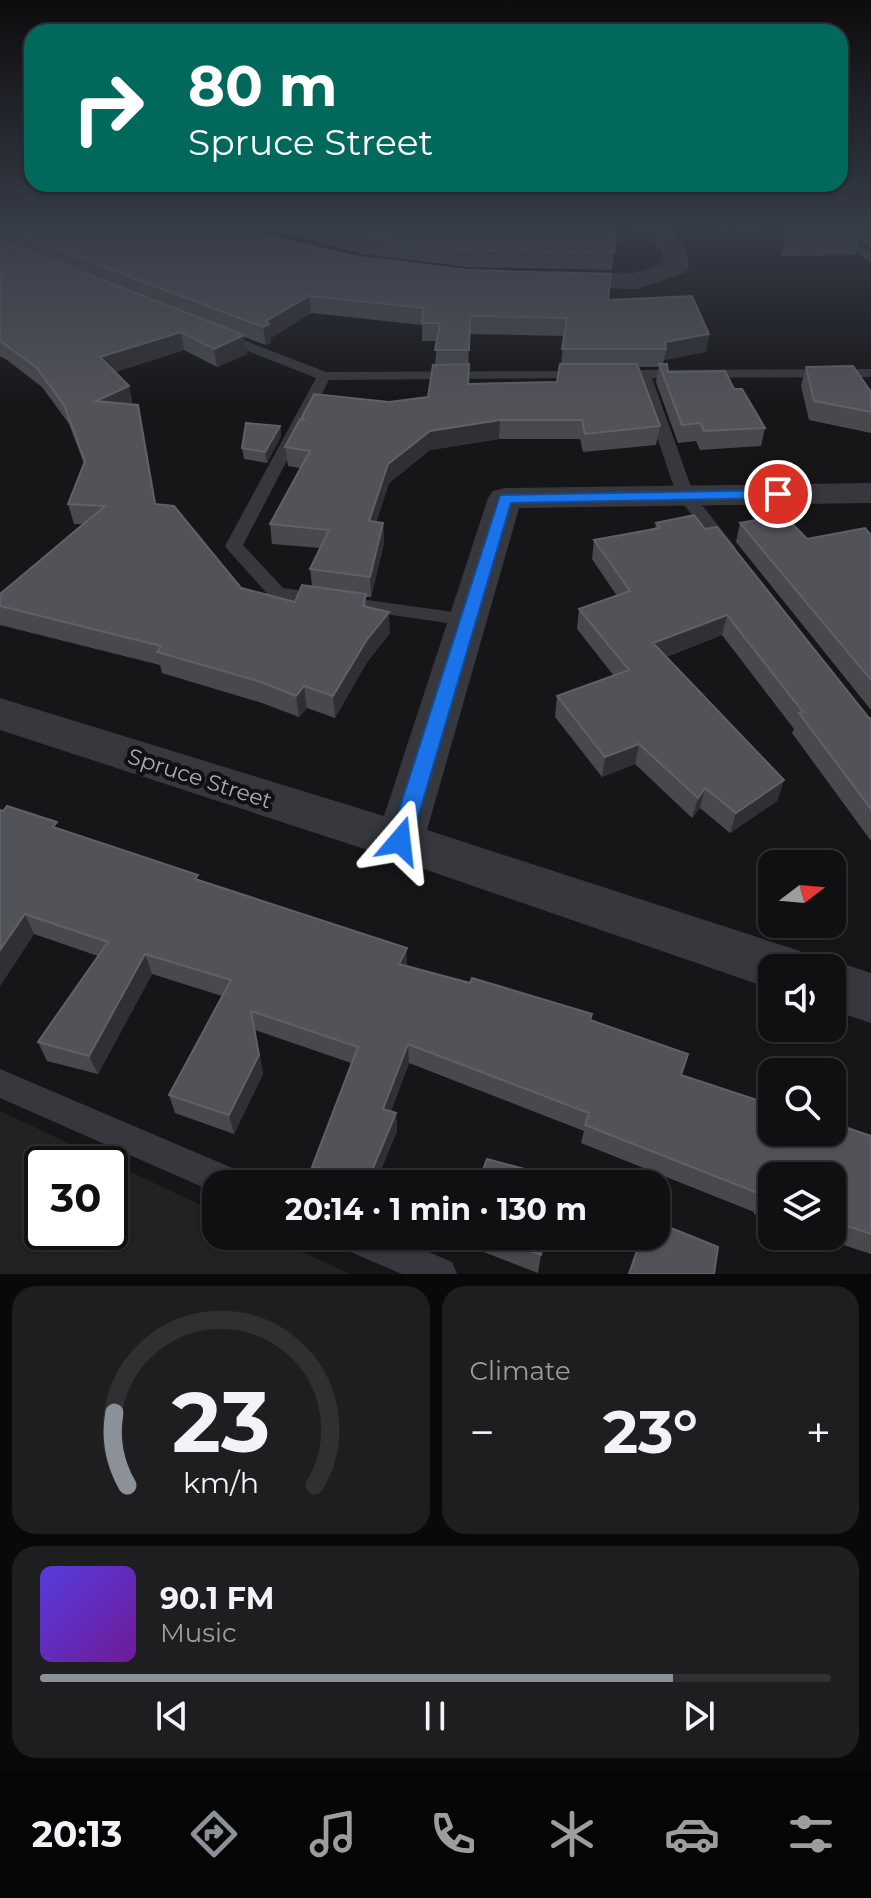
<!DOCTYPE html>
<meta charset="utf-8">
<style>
:root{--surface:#101012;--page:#1e1e20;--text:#f1f3f6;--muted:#9c9d9f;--line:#303032;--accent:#8c9099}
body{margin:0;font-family:Montserrat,sans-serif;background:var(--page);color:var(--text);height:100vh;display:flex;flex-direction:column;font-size:30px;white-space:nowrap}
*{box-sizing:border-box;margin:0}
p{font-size:26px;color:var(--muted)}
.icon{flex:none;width:44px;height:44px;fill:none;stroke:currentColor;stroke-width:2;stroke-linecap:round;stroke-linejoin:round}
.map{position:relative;height:1274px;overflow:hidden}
.sheet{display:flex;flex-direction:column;gap:12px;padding:12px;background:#09090a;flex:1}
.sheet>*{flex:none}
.guide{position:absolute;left:24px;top:24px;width:824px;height:168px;border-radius:24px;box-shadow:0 2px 6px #0004,0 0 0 2px var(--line);background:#00695c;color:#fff;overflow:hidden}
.needle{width:52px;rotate:74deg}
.fabs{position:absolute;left:758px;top:850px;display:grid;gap:16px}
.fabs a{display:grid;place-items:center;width:88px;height:88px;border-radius:16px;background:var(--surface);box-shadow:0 2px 6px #0004,0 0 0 2px var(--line);font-size:40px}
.speed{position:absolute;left:24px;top:1146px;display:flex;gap:16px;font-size:40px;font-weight:700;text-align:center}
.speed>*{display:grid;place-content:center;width:104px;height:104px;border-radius:50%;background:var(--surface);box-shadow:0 2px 6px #0004,0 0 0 2px var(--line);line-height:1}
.speed .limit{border:4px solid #111;border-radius:12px;background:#fff;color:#111}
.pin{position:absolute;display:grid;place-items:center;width:68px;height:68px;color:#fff;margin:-34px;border:4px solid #fff;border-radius:50%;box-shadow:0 2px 8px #0007}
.me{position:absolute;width:88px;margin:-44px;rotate:17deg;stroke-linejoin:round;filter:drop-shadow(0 0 6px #0008)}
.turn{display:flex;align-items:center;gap:28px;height:168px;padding:0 32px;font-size:36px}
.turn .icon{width:104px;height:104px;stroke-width:2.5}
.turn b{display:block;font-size:56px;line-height:68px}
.big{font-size:60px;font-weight:700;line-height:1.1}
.sheet .widget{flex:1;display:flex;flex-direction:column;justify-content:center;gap:12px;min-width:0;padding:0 28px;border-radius:24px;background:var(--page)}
.sheet .dial{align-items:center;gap:0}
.dial svg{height:208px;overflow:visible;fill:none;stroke:var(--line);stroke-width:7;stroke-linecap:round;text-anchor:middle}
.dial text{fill:var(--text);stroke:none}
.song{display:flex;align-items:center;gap:24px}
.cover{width:96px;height:96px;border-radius:12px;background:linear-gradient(135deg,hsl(250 70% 55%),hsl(280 70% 35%))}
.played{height:8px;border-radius:4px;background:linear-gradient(90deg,var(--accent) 80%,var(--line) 80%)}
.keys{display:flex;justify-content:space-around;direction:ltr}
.heat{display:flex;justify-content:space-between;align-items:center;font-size:44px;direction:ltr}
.sheet .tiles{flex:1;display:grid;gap:12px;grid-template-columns:1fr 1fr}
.widget:last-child{grid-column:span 2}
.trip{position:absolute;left:202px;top:1170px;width:468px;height:80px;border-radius:24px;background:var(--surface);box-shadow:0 2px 6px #0004,0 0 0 2px var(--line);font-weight:700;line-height:80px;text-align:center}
.tab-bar{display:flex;height:128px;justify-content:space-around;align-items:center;background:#060607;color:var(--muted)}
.tab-bar .icon{width:56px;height:56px}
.tab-bar .selected{color:var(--accent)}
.tab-bar b{font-size:36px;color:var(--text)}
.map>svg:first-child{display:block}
.built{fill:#222225;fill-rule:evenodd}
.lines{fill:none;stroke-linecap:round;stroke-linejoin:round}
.lane{fill:#37383d;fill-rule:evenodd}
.street{fill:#37383d;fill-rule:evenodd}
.wall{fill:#47494d;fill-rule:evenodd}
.shaded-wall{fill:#2f3033}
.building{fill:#525359;stroke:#5f6168;stroke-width:2}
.route{fill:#1a73e8;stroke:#114b97;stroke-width:2}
.labels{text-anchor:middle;stroke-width:8;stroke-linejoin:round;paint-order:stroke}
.street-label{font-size:22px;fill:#a8adb8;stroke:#111113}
</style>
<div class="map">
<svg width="871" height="1274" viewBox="0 0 871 1274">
<rect width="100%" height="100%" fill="#161618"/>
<path class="built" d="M0 1111 216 1212V1236H268L350 1274H0ZM42 1164H110V1232H42Z"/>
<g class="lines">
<path class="lane" d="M819 225H832L871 253V263Z
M220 331 326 372 588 371V377L583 378 329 380 243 545 283 588 467 614 477 620 474 625 467 626 270 597 228 550 225 546 316 378 215 338V332Z
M871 369V377L652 378 694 495 736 548 727 554 721 552 677 496 637 378H615L608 374 615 370Z
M0 1069 244 1173 249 1184H216V1193L0 1098Z
M337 1236H391L452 1262 457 1274H402L341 1248Z"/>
<path class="street" d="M635 225C668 225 683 232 689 267L686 272 637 289 555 287 546 284 542 279 546 274 555 271 635 273 664 263 662 250Z
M871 483V503L519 508 427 830 800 951 808 968H772V989L392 858 0 730V698L384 816 488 498 493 491 505 488Z
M832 960 871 973V1023L832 1010V968H812Z"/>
</g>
<path class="wall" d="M0 226 305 245 360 257 608 300 709 334 706 352 664 360 663 364 668 372 734 389 765 428 761 446 700 450 696 441 678 443 656 382 659 367H639L660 426 656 445 583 452 580 439H499L430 450 389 483 376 522 383 523 384 543 371 597H366V606L390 633 367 662 335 718 307 708 299 717 262 703 162 673 160 665 0 625V594L82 524H74L68 504 84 464 69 424 42 387 7 360 0 356ZM311 313 422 325V341H437L435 365 428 397 302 417V420L285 447 288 466 300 468 270 524 272 544 320 548 310 569 312 586 295 602 241 588 156 504 138 405 132 404 115 372 184 350 217 367 247 354 244 337 266 345 271 343V338ZM469 334 564 336 561 364 557 382 468 384Z
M259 226H610L616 239 612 270 467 267 362 254Z
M793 226H871V249L861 242 864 230 853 228 861 234 855 255 781 256 786 234Z
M806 367 871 392V433L809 420 801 386Z
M280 426 281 436 267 463 244 459 242 448Z
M656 523 869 718H871V841L792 733 794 729 722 635 666 657 784 780 777 801 730 833 700 808 692 818 635 764 602 777 555 717 557 696 614 676 577 629 579 609 617 596 592 559 594 540 655 528Z
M740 523 807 539 871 535V710L736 542Z
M0 810 59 829 199 880 407 948V966L591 1020 681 1075 768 1104 772 1095V1132L839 1125 871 1136V1254L816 1236H832V1176H772V1221L754 1214V1212L581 1143 584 1131 409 1063 391 1111 396 1113 397 1131 375 1184H315L312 1167 351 1063 255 1030 263 1074 234 1134 175 1113 169 1095 222 996 152 974 98 1074 47 1061 38 1042 98 956 34 934 0 986Z
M463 1236H544L538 1273 463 1244Z"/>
<path class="shaded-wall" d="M725 226H761V228L724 232Z
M309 296 311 313 271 338V343L266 345 263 327 266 321Z
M181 332 184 350 104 375 100 357Z
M709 334 706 352 664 360 666 349 665 342Z
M244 335 247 354 217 367 214 349Z
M129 386 133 405 96 401Z
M500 420 499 439 430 450 389 483 370 541 369 521 388 464 430 431Z
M280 426 281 436 267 463 265 452Z
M383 523 384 543 371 597 370 577Z
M389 612 390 633 367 662 335 718 333 696 366 641Z
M727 615 722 635 649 663 653 643Z
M304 686 307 708 299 717 296 696Z
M639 744 635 764 602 777 605 757Z
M784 780 777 801 730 833 736 813Z
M705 788 700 808 692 818 698 798Z
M25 914 34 934 0 986V950Z
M407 948V968L399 964Z
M145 954 152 974 98 1074 89 1056Z
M251 1011 263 1074 234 1134 229 1115Z
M408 1044 409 1063 385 1127 383 1109Z
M396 1113 397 1131 375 1184H368V1180Z"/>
<path class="building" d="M0 226H238L305 245 360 257 467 270 611 274 608 300 692 296 709 334 665 342 666 349H562L567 318 470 316 469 350H435L440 323H422L424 308 309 296 266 321 269 324 263 327 0 228Z
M316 226H610L616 239 614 253 468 250 361 237Z
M793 226H850L861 234H786Z
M0 240 244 335 214 349 181 332 100 357 129 386 96 401 138 405 155 504 174 506 241 588 295 602 302 585 366 594 363 606 389 612 366 641 333 696 304 686 296 696 258 681 157 652 161 646 0 606V594L105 506 68 504 85 461 64 405 37 368 0 341Z
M469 364 468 384 557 382 560 364H637L660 426 585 434 582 420H500L430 431 388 464 369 521 383 523 370 577 310 569 329 530 270 524 310 451 285 447 300 419 304 420 302 417 314 394 389 402 428 397 433 365Z
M659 364H667L668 372 725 371 734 389H742L765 428 704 431 700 423 682 425Z
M853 366 871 392V412L814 401 806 367Z
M246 423 280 426 265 452 242 448Z
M694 515 705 529 717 527 869 718H871V809L799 713 803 712 727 615 653 643 784 780 736 813 705 788 698 798 639 744 605 757 557 696 629 670 579 609 630 591 594 540 660 528 656 523Z
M784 515 807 539 865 528 871 535V680L740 523Z
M7 806 57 822 53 827 198 875 195 879 407 948 399 964 470 983 472 978 592 1014 590 1020 688 1054 681 1075 772 1105V1132H832V1107L841 1110 839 1125 871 1136V1234L832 1221V1176H772V1200L763 1197V1195L585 1125 589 1113 408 1044 383 1109 396 1113 368 1180 312 1167 358 1047 251 1011 259 1055 229 1115 169 1095 231 980 145 954 89 1056 38 1042 108 942 25 914 0 950V810L3 811Z
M487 1159 554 1177 553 1184H478Z
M656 1222 718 1247 714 1274H629L642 1236H656Z
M490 1236H544L541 1255Z"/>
<linearGradient id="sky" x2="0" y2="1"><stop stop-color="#0c0c0d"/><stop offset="0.56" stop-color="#363c48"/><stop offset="1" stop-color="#363c48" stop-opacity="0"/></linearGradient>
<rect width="871" height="404" fill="url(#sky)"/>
<path class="route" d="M778 490 784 491V498L511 503 411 841 408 848 400 850 392 848 389 841 500 495Z"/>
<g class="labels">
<g class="street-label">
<text transform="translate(200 778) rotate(18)" y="8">Spruce Street</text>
</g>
</g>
</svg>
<div class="fabs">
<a><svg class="needle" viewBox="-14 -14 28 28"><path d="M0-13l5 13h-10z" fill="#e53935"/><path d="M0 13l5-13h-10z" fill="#9c9d9f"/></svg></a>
<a><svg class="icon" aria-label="sound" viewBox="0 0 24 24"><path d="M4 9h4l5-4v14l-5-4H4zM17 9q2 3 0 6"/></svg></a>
<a><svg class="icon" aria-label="search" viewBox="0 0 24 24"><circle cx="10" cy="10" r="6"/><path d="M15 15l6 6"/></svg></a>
<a><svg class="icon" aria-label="layers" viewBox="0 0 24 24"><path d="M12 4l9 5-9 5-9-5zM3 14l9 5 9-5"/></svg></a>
</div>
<div class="speed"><div class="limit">30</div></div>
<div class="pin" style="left:778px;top:494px;background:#d93025"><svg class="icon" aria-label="arrive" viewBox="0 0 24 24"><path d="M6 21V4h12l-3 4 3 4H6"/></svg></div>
<svg class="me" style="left:400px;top:841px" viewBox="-20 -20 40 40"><path d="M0-17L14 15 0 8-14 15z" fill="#1a73e8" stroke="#fff" stroke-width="4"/></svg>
<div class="trip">20:14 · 1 min · 130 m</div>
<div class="guide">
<div class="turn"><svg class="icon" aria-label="right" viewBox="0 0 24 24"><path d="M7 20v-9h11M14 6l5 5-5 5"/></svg><div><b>80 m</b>Spruce Street</div></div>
</div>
</div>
<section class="sheet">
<div class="tiles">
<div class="widget dial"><svg viewBox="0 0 100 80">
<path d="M14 69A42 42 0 1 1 86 69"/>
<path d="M14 69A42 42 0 0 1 9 41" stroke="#8c9099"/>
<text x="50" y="56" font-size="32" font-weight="700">23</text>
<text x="50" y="72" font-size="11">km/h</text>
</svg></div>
<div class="widget"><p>Climate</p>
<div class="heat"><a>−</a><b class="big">23°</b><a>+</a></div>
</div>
<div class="widget">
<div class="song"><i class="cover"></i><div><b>90.1 FM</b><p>Music</p></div></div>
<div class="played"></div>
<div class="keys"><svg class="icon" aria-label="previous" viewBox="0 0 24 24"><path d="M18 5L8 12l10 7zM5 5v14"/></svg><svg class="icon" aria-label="pause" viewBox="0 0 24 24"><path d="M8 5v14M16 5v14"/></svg><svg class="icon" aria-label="next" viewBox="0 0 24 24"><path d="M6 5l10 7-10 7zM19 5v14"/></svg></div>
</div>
</div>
</section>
<nav class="tab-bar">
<b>20:13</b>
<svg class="icon selected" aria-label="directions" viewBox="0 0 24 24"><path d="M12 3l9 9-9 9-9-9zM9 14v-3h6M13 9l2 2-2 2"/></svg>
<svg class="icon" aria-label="music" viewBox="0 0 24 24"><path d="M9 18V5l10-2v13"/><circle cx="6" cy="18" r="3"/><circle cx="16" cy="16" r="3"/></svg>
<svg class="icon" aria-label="phone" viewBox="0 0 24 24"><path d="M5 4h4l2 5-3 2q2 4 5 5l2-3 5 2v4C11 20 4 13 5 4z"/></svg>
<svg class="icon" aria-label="climate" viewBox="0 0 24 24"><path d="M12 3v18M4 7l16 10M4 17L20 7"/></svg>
<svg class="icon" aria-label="car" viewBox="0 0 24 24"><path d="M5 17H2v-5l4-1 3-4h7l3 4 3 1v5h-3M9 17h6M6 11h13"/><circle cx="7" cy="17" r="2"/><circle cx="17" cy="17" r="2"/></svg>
<svg class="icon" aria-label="filters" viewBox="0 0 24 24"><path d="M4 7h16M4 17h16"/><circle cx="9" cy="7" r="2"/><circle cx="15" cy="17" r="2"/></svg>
</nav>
